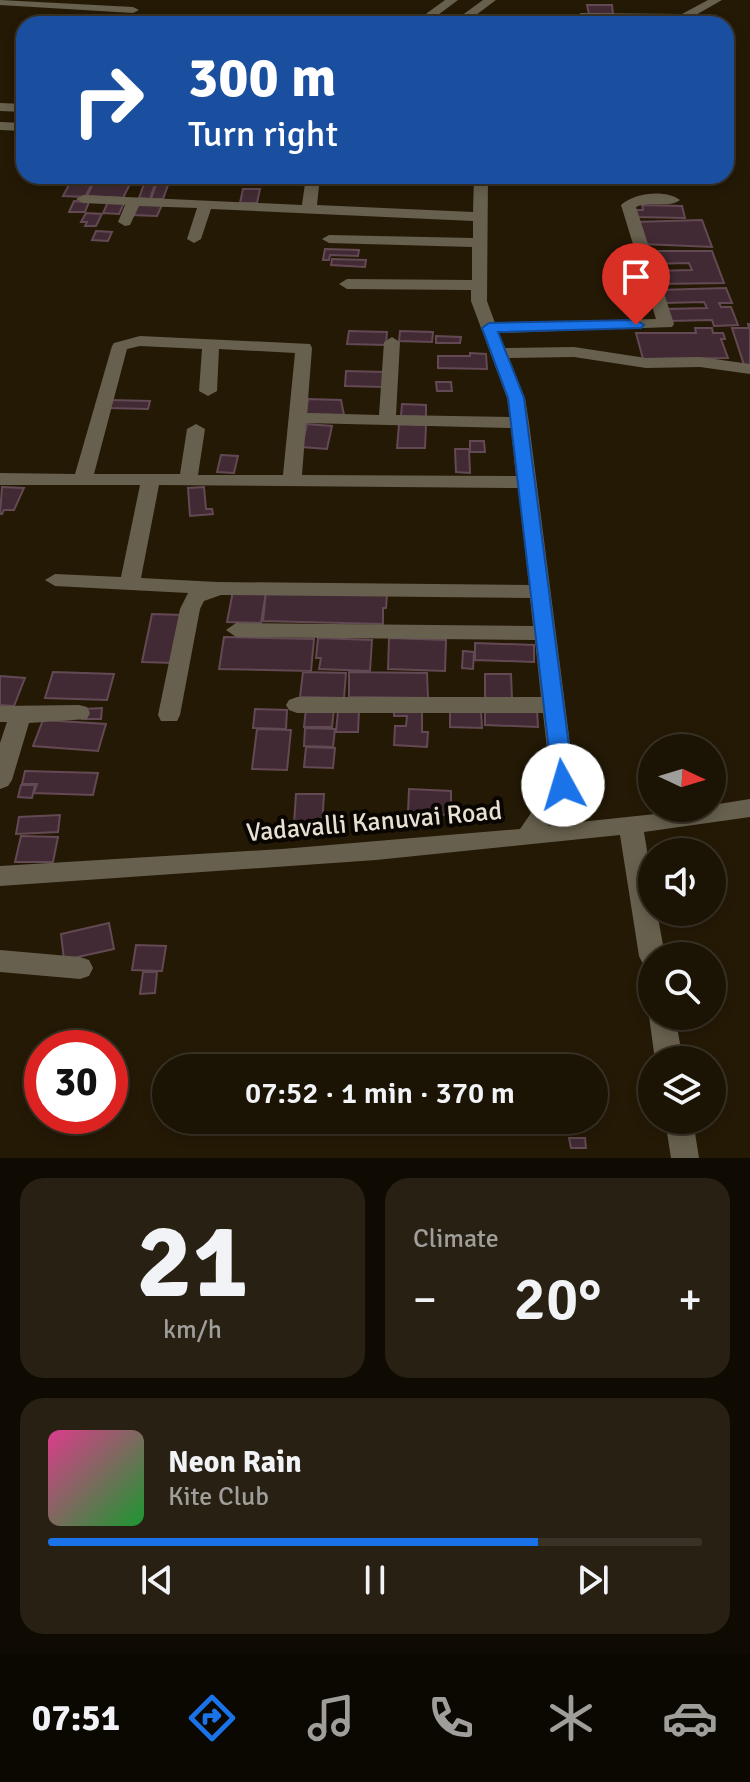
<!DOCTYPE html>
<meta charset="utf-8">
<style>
:root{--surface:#1b1304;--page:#282013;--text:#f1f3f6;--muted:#a09e9a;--line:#393226;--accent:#1a73e8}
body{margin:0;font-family:Signika,sans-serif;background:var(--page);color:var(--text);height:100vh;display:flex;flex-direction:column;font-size:30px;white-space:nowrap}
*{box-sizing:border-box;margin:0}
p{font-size:26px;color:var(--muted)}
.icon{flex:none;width:44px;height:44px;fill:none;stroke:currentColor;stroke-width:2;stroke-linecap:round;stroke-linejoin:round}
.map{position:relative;height:1158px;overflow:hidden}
.panel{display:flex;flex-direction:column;gap:20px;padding:20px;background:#0f0a02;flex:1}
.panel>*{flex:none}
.hud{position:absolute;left:16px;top:16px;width:718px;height:168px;border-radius:24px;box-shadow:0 4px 12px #0003,0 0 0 2px var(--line);background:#1a4fa0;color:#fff;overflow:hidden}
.needle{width:52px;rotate:94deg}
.tools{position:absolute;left:638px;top:734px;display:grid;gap:16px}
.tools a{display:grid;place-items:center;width:88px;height:88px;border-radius:50%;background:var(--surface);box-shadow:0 4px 12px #0003,0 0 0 2px var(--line);font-size:40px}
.speed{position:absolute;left:24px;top:1030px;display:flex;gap:16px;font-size:40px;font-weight:700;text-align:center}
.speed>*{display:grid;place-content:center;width:104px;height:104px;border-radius:50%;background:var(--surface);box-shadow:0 4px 12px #0003,0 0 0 2px var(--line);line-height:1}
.speed .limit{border:12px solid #d22;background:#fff;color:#111}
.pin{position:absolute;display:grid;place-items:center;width:68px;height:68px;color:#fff;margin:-82px -34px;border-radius:50% 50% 50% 0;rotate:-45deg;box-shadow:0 0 8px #0007}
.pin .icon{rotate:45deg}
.me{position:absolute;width:88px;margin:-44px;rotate:354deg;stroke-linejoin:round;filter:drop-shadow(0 0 6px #0008)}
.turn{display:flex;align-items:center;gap:28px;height:168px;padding:0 40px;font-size:36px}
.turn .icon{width:104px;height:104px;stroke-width:2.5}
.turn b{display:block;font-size:56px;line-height:68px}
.big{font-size:60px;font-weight:600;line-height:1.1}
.panel .widget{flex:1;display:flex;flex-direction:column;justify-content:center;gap:12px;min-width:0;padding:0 28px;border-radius:24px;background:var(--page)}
.panel .dial{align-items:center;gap:0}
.dial b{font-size:104px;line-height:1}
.song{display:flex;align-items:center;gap:24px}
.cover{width:96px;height:96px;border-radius:12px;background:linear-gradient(135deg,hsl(330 70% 55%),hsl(130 70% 35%))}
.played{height:8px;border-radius:4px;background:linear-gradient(90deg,var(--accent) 75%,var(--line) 75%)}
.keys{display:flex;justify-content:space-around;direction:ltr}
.heat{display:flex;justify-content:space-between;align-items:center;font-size:44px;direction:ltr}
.panel .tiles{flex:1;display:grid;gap:20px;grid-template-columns:1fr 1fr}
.widget:last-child{grid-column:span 2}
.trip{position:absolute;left:152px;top:1054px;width:456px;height:80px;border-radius:40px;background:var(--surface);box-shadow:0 4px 12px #0003,0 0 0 2px var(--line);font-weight:600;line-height:80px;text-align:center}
.dock{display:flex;height:128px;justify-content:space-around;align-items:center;background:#0b0802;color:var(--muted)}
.dock .icon{width:56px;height:56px}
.dock .on{color:var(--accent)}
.dock b{font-size:36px;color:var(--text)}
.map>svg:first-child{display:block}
.building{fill:#412a33;stroke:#634953;stroke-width:2}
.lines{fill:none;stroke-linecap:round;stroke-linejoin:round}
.minor{fill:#67604e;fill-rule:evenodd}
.route{fill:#1a73e8;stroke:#114b97;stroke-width:2}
.labels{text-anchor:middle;stroke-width:8;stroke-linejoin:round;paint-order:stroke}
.near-street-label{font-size:26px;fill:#e8e0d3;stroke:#090501}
</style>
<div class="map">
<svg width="750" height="1158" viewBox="0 0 750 1158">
<rect width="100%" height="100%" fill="#241905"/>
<path class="building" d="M587 5H612L613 14H589Z
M71 181 93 182 85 197 63 196Z
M94 182 130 184 123 198 87 196Z
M144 184H155L150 199 139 198Z
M156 185H168L163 199H151Z
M243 189H260L257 203H240Z
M74 201 89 202 85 212H69Z
M108 202 124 203 119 214 103 213Z
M136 204 162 205 157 216 131 215Z
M642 205 682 206 685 218 635 217 633 210H643Z
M86 213 102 214 96 226H85L87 222H81Z
M702 220 712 247 643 244 635 222Z
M96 231 112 232 108 241 92 240Z
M325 249 359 250 358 256 330 255 329 260H323Z
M645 251H712L724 283 656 284 652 271 692 270 689 263 649 264Z
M332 259 366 260 365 267 331 265Z
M726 288 732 303H719L721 307H731L738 325 714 326 712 320 670 321 666 309 707 308 704 302 664 303 659 290Z
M748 324H750V365H744L732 328H749Z
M695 328H712L713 333H723L725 339H721L728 358 643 359 636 333H696Z
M349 331 387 332 386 345 347 344Z
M400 331 433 332 432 342 399 341Z
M436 336 461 337 460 343H436Z
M470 353 486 354 487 369 438 368V356H470Z
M346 371 385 372 384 387 345 386Z
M436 382H451L452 391H437Z
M308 399 341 400 344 415 306 414Z
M110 400 150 401 148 409 108 408Z
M402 404 426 405V417L401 416Z
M307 424 332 426 327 449 302 447Z
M399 424 426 425 425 448H397Z
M470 441H484L485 452H470Z
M455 449H469L470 473 456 472Z
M221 455 238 456 234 473 217 472Z
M2 487 24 488 14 510H4L2 514H0Z
M204 487 206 509H212L213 514 190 516 188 488Z
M233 591 266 592 261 623 227 622Z
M266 592 387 594 386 608H383V624L263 621Z
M152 614 184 615 174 663 142 662Z
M224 637 314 639 311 671 219 669Z
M318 638 372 640 370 671 319 669 321 658H316Z
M389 638 446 640 445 671 388 669Z
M475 643 534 645V662L475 660Z
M463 651 474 652 473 669 462 668Z
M53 672 114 674 107 700 45 698Z
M303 672 346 673 344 698 300 697Z
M349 672 427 673 428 698 349 697Z
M485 674H511L512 699 485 698Z
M0 676 25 678 14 706 0 705Z
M102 708 101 719H82L84 709Z
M306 708 334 709 332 727H304Z
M485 708 537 710 538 727 485 725Z
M255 709 287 710 286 729 253 728Z
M450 710H481L482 728 450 727Z
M338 711H359L358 732H336Z
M394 711 422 712V732H428L427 747 394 745 395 726H406L407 716H394Z
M43 720 106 724 98 751 33 746Z
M305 728 335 729 333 747 304 746Z
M257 729 291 730 287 770 252 769Z
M306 747 335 748 333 768 304 767Z
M25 771 98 773 93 795 34 793 37 784H22Z
M21 785H35L32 798 18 797Z
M409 789 451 791V815L408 813Z
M296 794H324L322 825 294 824Z
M60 815 58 832 16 834 19 817Z
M21 836 58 837 53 862H15Z
M109 923 114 949 64 960 61 934Z
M136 945 166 946 162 971 132 970Z
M143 972H157L155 993 140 994Z
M569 1138H585L586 1148H571Z"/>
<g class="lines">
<path class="minor" d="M0 0 133 7 139 10 133 13 0 5Z
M445 0H458L426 24H412Z
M483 0H496L464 24H450Z
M708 0H722L680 24H671L670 20 581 19 575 16 581 13 682 14Z
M0 103 24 104V112L0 111Z
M0 122 24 123V131L0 130Z
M306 176H320L317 205 473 212 474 176H488L487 301 495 323 656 319 621 205C634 193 665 189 680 200 668 209 650 200 636 207L674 324 672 327 499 333 505 348 574 347 646 358 700 357 750 364V374L700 367 646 368 574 357 509 358 525 398 529 423 580 822 712 808V805L750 799V817L644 832 652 881V912H657L665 956H652V967L643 964 639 956 620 835 376 860 0 886V866L282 849 520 829 551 784 543 713H297L289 710 286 705 289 700 297 697H541L535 640 236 637 226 630 236 623 533 626 530 598 221 595 204 601 200 609 180 715 177 721H161L158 715 180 609 188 593 55 586 45 580 55 574 121 577 140 485H0V473L75 474 112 346 114 343 140 336 310 344 312 348 307 413 379 415 384 342 392 337 400 342 396 415 510 417 507 398 471 301V290L347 289 339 284 347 279 472 280V247L329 243 322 239 329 235 473 238V221L211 209 201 239 194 243 187 239 197 208 139 206 130 225 125 226 118 222 125 205 83 203 76 199 83 195 302 205ZM140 346 202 349 199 391 208 396 217 391 219 349 295 353 283 475H198L205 429 196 424 187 429 180 474H94L127 349ZM306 423 511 428 516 476 302 475ZM159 485 518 488 529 585 217 582 141 578ZM555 814 557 825 548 826Z
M79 705 87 707 90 713 87 719 29 723 12 780 8 786 0 789V743L7 722H0V706Z
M0 950 80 957 89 960 93 968 89 976 80 979 0 972Z
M652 1009V1016H675L683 1060H655L649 1016Z
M665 1120H693L699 1158H671Z"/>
</g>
<path class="route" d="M636 320 644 325 641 328 498 332 524 398 574 785 571 791H556L553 785 508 398 482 328 489 323Z"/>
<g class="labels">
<g class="near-street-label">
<text transform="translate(374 821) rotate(-5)" y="9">Vadavalli Kanuvai Road</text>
</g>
</g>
</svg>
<div class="tools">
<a><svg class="needle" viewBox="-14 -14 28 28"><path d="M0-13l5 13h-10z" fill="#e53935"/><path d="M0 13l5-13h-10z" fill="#a09e9a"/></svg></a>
<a><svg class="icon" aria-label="sound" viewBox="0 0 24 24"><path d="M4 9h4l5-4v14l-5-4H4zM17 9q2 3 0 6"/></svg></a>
<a><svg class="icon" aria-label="search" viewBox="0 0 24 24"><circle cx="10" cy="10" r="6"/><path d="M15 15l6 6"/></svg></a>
<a><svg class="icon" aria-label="layers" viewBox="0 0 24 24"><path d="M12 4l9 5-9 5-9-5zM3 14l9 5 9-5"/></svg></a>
</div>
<div class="speed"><div class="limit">30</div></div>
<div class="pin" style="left:636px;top:325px;background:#d93025"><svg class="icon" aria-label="arrive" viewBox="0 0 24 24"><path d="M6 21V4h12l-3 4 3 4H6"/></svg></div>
<svg class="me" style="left:563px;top:785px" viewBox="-20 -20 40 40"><circle r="19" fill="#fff"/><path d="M0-13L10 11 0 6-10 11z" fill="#1a73e8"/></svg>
<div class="trip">07:52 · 1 min · 370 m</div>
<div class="hud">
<div class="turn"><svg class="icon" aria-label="right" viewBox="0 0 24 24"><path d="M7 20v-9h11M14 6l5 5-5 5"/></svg><div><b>300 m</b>Turn right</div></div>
</div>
</div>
<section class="panel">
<div class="tiles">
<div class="widget dial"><b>21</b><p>km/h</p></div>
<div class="widget"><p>Climate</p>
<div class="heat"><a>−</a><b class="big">20°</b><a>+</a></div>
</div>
<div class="widget">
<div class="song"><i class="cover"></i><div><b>Neon Rain</b><p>Kite Club</p></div></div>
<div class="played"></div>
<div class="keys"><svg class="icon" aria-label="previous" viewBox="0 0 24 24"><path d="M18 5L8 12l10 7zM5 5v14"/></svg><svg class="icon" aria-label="pause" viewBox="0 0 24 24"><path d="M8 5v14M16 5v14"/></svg><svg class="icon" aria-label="next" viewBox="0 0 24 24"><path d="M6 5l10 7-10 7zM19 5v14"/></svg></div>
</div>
</div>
</section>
<nav class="dock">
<b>07:51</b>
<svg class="icon on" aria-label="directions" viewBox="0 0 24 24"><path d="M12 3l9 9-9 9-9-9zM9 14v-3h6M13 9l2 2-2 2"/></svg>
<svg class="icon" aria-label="music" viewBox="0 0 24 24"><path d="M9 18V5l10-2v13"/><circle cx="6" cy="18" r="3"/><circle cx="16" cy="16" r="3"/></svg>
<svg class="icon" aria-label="phone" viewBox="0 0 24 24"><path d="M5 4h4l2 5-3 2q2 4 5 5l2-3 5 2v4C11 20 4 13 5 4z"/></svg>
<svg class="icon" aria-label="climate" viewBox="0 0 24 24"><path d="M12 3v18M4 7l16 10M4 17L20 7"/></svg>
<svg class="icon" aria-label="car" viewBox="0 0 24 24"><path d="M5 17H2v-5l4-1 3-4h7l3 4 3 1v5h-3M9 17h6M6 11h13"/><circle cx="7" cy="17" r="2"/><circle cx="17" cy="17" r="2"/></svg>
</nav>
